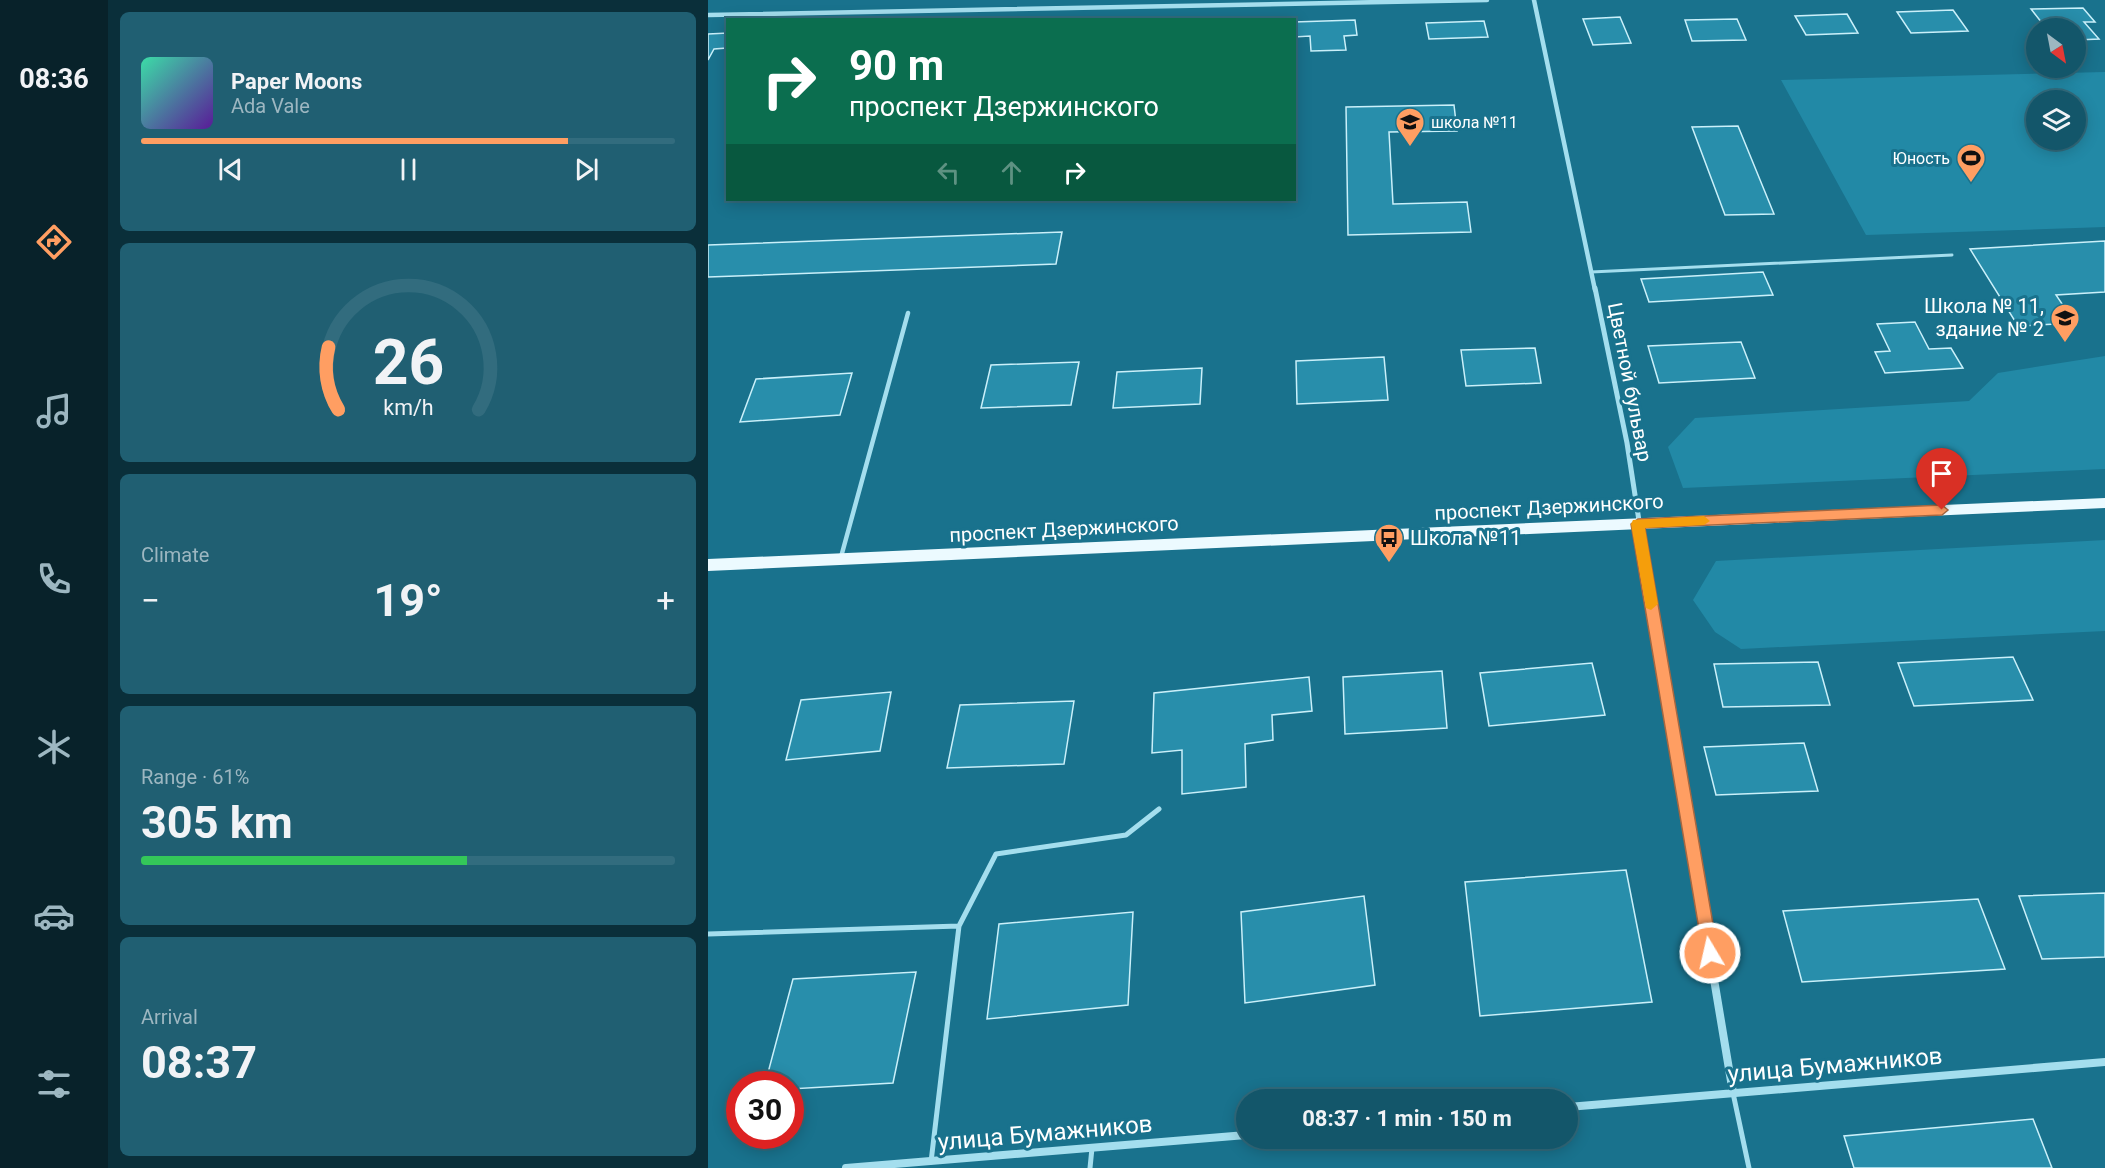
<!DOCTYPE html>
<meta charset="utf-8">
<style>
:root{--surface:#13566a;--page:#205f72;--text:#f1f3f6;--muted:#9db7c1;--line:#326c7e;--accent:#ff9e62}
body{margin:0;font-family:Roboto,sans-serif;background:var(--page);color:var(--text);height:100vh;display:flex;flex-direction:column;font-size:22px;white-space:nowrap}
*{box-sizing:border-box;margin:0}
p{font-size:20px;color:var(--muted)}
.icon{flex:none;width:33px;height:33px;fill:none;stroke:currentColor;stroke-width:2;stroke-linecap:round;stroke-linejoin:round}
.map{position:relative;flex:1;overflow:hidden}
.details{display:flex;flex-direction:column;gap:12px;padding:12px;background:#0a2f3a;width:600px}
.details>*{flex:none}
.guide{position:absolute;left:18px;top:18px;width:570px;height:183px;border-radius:0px;box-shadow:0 3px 15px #0003,0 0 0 2px var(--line);background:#0b6e4f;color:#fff;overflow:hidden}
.needle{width:39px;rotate:148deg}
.controls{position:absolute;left:1318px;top:18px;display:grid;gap:12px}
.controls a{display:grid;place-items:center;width:60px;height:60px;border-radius:50%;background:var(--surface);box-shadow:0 3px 15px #0003,0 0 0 2px var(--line);font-size:30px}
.speed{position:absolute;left:18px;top:1071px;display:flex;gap:12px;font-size:30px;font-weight:700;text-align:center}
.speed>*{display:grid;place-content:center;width:78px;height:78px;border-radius:50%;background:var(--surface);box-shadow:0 3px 15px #0003,0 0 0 2px var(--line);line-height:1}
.speed .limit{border:9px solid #d22;background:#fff;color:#111}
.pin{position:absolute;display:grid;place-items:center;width:51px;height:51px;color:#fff;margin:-62px -26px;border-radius:50% 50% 50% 0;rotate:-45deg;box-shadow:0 0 6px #0007}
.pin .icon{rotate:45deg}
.me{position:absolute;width:66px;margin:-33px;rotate:351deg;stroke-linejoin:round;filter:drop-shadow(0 0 4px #0008)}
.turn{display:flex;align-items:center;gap:21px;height:126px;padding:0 24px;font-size:27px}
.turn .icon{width:78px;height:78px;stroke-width:2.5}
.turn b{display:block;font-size:42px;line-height:51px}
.lanes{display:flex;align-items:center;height:57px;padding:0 24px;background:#0003;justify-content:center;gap:30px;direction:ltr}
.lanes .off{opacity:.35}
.big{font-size:45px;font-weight:700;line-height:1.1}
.details .card{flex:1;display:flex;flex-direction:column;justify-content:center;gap:9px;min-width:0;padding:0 21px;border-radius:9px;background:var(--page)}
.details .dial{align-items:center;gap:0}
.dial svg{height:156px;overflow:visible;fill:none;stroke:var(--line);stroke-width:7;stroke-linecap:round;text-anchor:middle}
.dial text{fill:var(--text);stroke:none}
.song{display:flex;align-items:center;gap:18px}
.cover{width:72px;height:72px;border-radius:9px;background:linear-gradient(135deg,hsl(160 70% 55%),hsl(270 70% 35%))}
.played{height:6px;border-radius:3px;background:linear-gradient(90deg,var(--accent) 80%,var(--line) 80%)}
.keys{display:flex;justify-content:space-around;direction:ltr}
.heat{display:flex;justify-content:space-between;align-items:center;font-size:33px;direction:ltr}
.charge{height:9px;border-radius:4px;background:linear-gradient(90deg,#34c759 61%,var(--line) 0)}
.trip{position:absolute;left:528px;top:1089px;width:342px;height:60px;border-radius:30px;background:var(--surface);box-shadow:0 3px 15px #0003,0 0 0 2px var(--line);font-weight:700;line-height:60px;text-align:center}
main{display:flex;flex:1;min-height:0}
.tab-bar{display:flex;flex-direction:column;width:108px;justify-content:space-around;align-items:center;background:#08222a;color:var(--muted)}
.tab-bar .icon{width:42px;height:42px}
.tab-bar .active{color:var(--accent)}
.tab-bar b{font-size:27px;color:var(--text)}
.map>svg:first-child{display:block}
.green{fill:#2289a6;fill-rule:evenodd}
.building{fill:#288eab;stroke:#caf0fa;stroke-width:1.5}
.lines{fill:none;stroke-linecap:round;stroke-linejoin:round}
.service-far2{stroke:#a4deee;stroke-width:3}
.service-far1{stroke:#a4deee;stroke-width:4.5}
.service{stroke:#a4deee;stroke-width:5}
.minor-far2{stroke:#a4deee;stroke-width:4.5}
.minor-far1{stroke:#a4deee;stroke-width:5}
.minor{stroke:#a4deee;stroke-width:8}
.primary{fill:#ecfaff;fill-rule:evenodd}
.route{fill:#ff9e62;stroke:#a66740;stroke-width:1.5}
.slow{fill:#f59e0b}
.labels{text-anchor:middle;stroke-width:6;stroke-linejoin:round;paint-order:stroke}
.far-poi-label{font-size:16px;fill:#fff;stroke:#19728d;text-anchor:start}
.poi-label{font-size:20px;fill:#fff;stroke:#19728d;text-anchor:end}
.street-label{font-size:20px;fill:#fff;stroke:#19728d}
.near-street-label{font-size:24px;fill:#fff;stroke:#19728d}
</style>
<main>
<nav class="tab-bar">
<b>08:36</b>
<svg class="icon active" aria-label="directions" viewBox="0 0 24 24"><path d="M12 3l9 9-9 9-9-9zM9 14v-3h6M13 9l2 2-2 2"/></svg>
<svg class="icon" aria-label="music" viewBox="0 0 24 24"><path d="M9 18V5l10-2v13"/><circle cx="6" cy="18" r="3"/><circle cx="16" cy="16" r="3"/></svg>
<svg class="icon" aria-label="phone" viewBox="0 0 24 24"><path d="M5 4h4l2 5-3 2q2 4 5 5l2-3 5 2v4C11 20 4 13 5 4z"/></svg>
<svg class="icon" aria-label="climate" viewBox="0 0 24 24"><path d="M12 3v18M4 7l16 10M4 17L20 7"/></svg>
<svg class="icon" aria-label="car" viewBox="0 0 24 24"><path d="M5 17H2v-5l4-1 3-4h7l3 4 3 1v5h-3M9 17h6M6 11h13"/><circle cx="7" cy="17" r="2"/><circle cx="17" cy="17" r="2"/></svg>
<svg class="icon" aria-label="filters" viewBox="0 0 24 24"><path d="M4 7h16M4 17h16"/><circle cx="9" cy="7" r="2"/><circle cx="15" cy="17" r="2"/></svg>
</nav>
<section class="details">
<div class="card">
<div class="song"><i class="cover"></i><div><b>Paper Moons</b><p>Ada Vale</p></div></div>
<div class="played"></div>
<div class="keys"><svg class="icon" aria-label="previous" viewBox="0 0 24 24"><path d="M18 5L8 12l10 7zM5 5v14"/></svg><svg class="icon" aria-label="pause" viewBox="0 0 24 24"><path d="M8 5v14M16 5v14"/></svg><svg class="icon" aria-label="next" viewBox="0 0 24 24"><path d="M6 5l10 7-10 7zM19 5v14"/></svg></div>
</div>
<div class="card dial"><svg viewBox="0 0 100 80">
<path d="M14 69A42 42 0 1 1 86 69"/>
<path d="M14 69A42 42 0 0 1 9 37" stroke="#ff9e62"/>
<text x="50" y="56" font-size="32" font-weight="700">26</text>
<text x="50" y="72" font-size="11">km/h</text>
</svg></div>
<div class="card"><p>Climate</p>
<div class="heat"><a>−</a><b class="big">19°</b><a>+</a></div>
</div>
<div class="card"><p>Range · 61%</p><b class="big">305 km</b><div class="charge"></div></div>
<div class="card"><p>Arrival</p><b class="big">08:37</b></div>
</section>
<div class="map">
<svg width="1397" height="1168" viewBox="0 0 1397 1168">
<rect width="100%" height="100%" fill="#19728d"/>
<path class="green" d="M1397 72V227L1158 235 1073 80ZM1368 100V140H1329V100Z
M1397 356V469L975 488 960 447 987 418 1261 401 1290 373Z
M1397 540V631L1033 649 1007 632 985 600 1008 561Z"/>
<path class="building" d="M1375 8 1387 22H1376L1391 39 1368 40V28H1348L1344 23H1334L1323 9Z
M1245 10 1260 31 1203 33 1189 12Z
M1139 14 1150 33 1098 35 1087 16Z
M912 17 923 43 885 45 875 19Z
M1029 19 1038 40 984 41 977 20Z
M647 20 649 35 636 36 638 50 603 51 602 36 586 37V22Z
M776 21 780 37 721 39 718 23Z
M20 33 19 48 6 49 0 60V34Z
M746 105 749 131 681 132 685 204 759 202 763 232 640 235 638 107Z
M1030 126 1066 214 1017 215 984 127Z
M354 232 348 264 0 277V245Z
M1397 241V292L1348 295 1367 323 1310 326 1262 249Z
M1055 272 1065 295 941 302 933 279Z
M1207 322 1221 349 1243 348 1255 368 1177 373 1167 352 1182 351 1169 324Z
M1033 342 1047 378 951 383 940 346Z
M827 348 833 383 758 386 753 350Z
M676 357 680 400 589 404 588 361Z
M371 362 363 405 273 408 283 365Z
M494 368 492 404 405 408 409 372Z
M144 373 132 415 32 422 48 379Z
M1305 657 1325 700 1206 706 1190 663Z
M1110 662 1122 705 1015 707 1006 664Z
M884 663 897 715 781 726 772 673Z
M734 671 739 728 637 734 635 677Z
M601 677 604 711 564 715 565 740 537 744 538 787 474 794V750L444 753 446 693Z
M183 692 172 751 78 760 93 700Z
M366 701 356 764 239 768 252 705Z
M1096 743 1110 791 1008 795 996 747Z
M918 870 944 1002 772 1016 757 882Z
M1397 893V957L1334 959 1311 896Z
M656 896 667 985 537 1003 533 912Z
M1270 899 1297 969 1094 982 1075 911Z
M425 912 420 1005 279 1019 291 924Z
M208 972 185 1083 82 1089V1084H57L85 979Z
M1325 1119 1344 1168H1146L1136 1136Z"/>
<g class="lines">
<path class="service-far2" d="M883 272 1244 255"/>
<path class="service-far1" d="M133 557 200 313"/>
<path class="service" d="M251 926 288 854 418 835 451 809
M0 934 251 926 223 1162
M1025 1093 1041 1168
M382 1168 384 1148"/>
<path class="minor-far2" d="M826 0 887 290
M0 15 779 0"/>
<path class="minor-far1" d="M887 288 919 443 954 670"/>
<path class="minor" d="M954 668 1025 1093
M860 1107 1397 1062
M138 1168 538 1135"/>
<path class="primary" d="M1397 498V508L0 571V559Z"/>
</g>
<path class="route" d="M1234 505 1240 510 1234 515 937 528 1010 953 1008 959 1002 961 996 959 923 524 930 519Z"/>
<path class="slow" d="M996 516 1002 521 996 525 937 528 950 604 943 610 938 608 923 524 925 520Z"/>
<defs>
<g id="school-pin" transform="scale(1.5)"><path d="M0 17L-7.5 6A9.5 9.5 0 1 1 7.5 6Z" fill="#ff9e62" stroke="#19728d"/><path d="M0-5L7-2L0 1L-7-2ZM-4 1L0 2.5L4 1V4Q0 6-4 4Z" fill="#111"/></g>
<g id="stadium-pin" transform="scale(1.5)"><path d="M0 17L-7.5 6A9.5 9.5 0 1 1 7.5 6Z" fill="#ff9e62" stroke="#19728d"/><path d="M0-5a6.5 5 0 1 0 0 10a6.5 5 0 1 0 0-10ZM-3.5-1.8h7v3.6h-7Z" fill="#111"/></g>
<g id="bus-pin" transform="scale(1.5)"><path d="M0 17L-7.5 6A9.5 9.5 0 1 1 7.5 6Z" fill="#ff9e62" stroke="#19728d"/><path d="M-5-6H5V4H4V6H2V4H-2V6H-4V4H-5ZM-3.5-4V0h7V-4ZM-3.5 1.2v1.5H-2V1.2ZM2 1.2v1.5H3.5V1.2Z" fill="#111"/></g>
</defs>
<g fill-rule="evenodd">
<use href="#school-pin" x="702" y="122"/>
<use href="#stadium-pin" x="1263" y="158"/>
<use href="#school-pin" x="1357" y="318"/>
<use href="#bus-pin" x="681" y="538"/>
</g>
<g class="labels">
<g class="far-poi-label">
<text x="723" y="128">школа №11</text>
<text x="1242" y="164" text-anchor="end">Юность</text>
</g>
<g class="poi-label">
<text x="1336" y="313">Школа № 11,<tspan x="1336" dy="23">здание № 2</tspan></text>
<text x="702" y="545" text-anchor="start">Школа №11</text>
</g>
<g class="street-label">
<text transform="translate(922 382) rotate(79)" y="7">Цветной бульвар</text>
<text transform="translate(841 507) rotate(-3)" y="7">проспект Дзержинского</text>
<text transform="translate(356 529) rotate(-3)" y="7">проспект Дзержинского</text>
</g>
<g class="near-street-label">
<text transform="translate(1127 1065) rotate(-5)" y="8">улица Бумажников</text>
<text transform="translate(337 1133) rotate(-5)" y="8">улица Бумажников</text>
</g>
</g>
</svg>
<div class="controls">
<a><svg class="needle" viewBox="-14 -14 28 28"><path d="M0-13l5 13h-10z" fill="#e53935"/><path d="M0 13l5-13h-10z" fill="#9db7c1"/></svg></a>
<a><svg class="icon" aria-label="layers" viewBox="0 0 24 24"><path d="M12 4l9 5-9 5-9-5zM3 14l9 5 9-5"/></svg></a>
</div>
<div class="speed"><div class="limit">30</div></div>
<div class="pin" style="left:1234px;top:510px;background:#d93025"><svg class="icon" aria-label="arrive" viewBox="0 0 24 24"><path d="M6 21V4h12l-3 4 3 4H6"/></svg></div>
<svg class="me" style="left:1002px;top:953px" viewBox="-20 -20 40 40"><circle r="17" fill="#ff9e62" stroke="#fff" stroke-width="3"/><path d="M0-11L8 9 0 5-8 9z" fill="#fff"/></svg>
<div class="trip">08:37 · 1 min · 150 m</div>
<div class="guide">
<div class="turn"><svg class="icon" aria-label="right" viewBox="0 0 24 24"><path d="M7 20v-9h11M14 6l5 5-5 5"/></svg><div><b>90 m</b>проспект Дзержинского</div></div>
<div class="lanes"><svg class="icon off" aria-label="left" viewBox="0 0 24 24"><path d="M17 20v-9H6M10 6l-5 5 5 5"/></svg><svg class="icon off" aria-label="ahead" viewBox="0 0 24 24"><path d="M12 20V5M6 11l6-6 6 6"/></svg><svg class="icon" aria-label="right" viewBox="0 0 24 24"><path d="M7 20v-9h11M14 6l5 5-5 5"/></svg></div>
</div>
</div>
</main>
